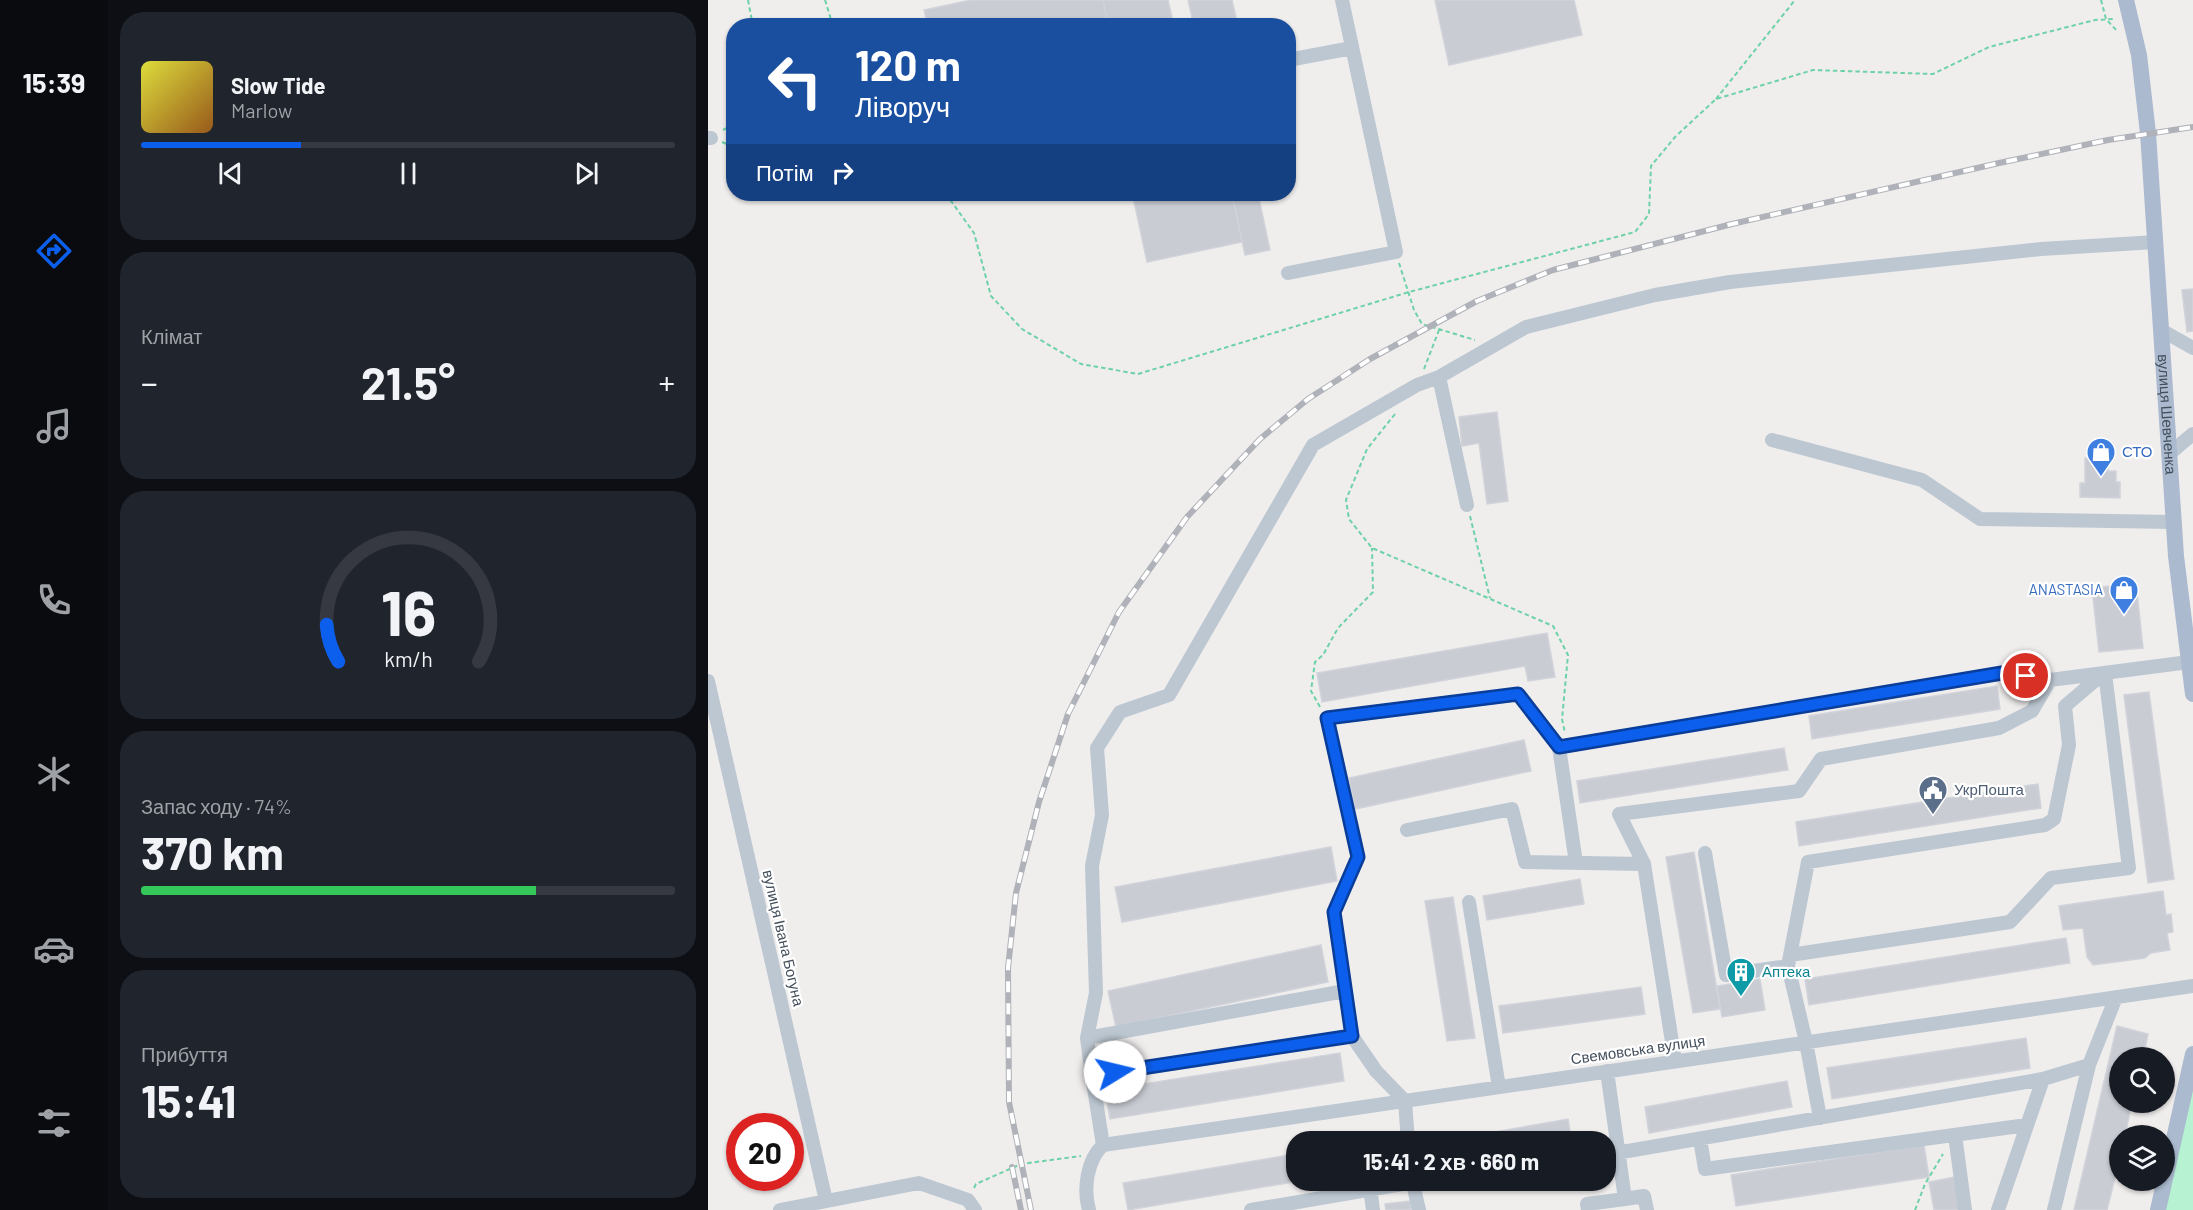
<!DOCTYPE html>
<html lang="uk">
<meta charset="utf-8">
<style>
:root{--surface:#171b24;--page:#20242c;--text:#f1f3f6;--muted:#9ea1a6;--line:#363941;--accent:#0c5eec}
body{margin:0;font-family:Barlow,sans-serif;background:var(--page);color:var(--text);height:100vh;display:flex;flex-direction:column;font-size:22px;white-space:nowrap}
*{box-sizing:border-box;margin:0}
p{font-size:20px;color:var(--muted)}
.icon{flex:none;width:33px;height:33px;fill:none;stroke:currentColor;stroke-width:2;stroke-linecap:round;stroke-linejoin:round}
.map{position:relative;flex:1;overflow:hidden}
.sheet{display:flex;flex-direction:column;gap:12px;padding:12px;background:#0d0f14;width:600px}
.sheet>*{flex:none}
.hud{position:absolute;left:18px;top:18px;width:570px;height:183px;border-radius:24px;box-shadow:0 2px 4px #0004;background:#1a4fa0;color:#fff;overflow:hidden}
.fabs{position:absolute;left:1401px;top:1047px;display:grid;gap:12px}
.fabs a{display:grid;place-items:center;width:66px;height:66px;border-radius:50%;background:var(--surface);box-shadow:0 2px 4px #0004;font-size:30px}
.speed{position:absolute;left:18px;top:1113px;display:flex;gap:12px;font-size:30px;font-weight:700;text-align:center}
.speed>*{display:grid;place-content:center;width:78px;height:78px;border-radius:50%;background:var(--surface);box-shadow:0 2px 4px #0004;line-height:1}
.speed .limit{border:9px solid #d22;background:#fff;color:#111}
.pin{position:absolute;display:grid;place-items:center;width:51px;height:51px;color:#fff;margin:-26px;border:3px solid #fff;border-radius:50%;box-shadow:0 2px 6px #0007}
.me{position:absolute;width:66px;margin:-33px;rotate:81deg;stroke-linejoin:round;filter:drop-shadow(0 0 4px #0008)}
.turn{display:flex;align-items:center;gap:21px;height:126px;padding:0 30px;font-size:27px}
.turn .icon{width:78px;height:78px;stroke-width:2.5}
.turn b{display:block;font-size:42px;line-height:51px}
.then{display:flex;align-items:center;height:57px;padding:0 30px;background:#0003;gap:12px;font-size:22px}
.big{font-size:45px;font-weight:700;line-height:1.1}
.sheet .card{flex:1;display:flex;flex-direction:column;justify-content:center;gap:9px;min-width:0;padding:0 21px;border-radius:24px;background:var(--page)}
.sheet .dial{align-items:center;gap:0}
.dial svg{height:156px;overflow:visible;fill:none;stroke:var(--line);stroke-width:7;stroke-linecap:round;text-anchor:middle}
.dial text{fill:var(--text);stroke:none}
.song{display:flex;align-items:center;gap:18px}
.cover{width:72px;height:72px;border-radius:9px;background:linear-gradient(135deg,hsl(60 70% 55%),hsl(30 70% 35%))}
.played{height:6px;border-radius:3px;background:linear-gradient(90deg,var(--accent) 30%,var(--line) 30%)}
.keys{display:flex;justify-content:space-around;direction:ltr}
.heat{display:flex;justify-content:space-between;align-items:center;font-size:33px;direction:ltr}
.charge{height:9px;border-radius:4px;background:linear-gradient(90deg,#34c759 74%,var(--line) 0)}
.trip{position:absolute;left:578px;top:1131px;width:330px;height:60px;border-radius:24px;background:var(--surface);box-shadow:0 2px 4px #0004;font-weight:700;line-height:60px;text-align:center}
main{display:flex;flex:1;min-height:0}
.dock{display:flex;flex-direction:column;width:108px;justify-content:space-around;align-items:center;background:#090b0e;color:var(--muted)}
.dock .icon{width:42px;height:42px}
.dock .active{color:var(--accent)}
.dock b{font-size:27px;color:var(--text)}
.map>svg:first-child{display:block}
.green{fill:#b7f2d2}
.building{fill:#c9ccd3;stroke:#d1d3da;stroke-width:1.5}
.lines{fill:none;stroke-linecap:round;stroke-linejoin:round}
.path{stroke:#6dd2a7;stroke-width:2;stroke-dasharray:4.5 3;stroke-linecap:butt}
.minor{stroke:#bcc7d1;stroke-width:14}
.major{stroke:#abbacf;stroke-width:16}
.rail-casing{stroke:#afb2b8;stroke-width:6}
.rail{stroke:#fff;stroke-width:4;stroke-dasharray:11;stroke-linecap:butt}
.route-casing{stroke:#083d99;stroke-width:15}
.route{stroke:#0c5eec;stroke-width:10}
.labels{text-anchor:middle;stroke-width:4.5;stroke-linejoin:round;paint-order:stroke}
.street-label{font-size:15px;fill:#444f5c;stroke:#fff}
.shop-label{font-size:15px;fill:#366cbe;stroke:#fff;text-anchor:start}
.service-label{font-size:15px;fill:#4e5e75;stroke:#fff;text-anchor:start}
.culture-label{font-size:15px;fill:#0d838f;stroke:#fff;text-anchor:start}
</style>
<main>
<nav class="dock">
<b>15:39</b>
<svg class="icon active" aria-label="directions" viewBox="0 0 24 24"><path d="M12 3l9 9-9 9-9-9zM9 14v-3h6M13 9l2 2-2 2"/></svg>
<svg class="icon" aria-label="music" viewBox="0 0 24 24"><path d="M9 18V5l10-2v13"/><circle cx="6" cy="18" r="3"/><circle cx="16" cy="16" r="3"/></svg>
<svg class="icon" aria-label="phone" viewBox="0 0 24 24"><path d="M5 4h4l2 5-3 2q2 4 5 5l2-3 5 2v4C11 20 4 13 5 4z"/></svg>
<svg class="icon" aria-label="climate" viewBox="0 0 24 24"><path d="M12 3v18M4 7l16 10M4 17L20 7"/></svg>
<svg class="icon" aria-label="car" viewBox="0 0 24 24"><path d="M5 17H2v-5l4-1 3-4h7l3 4 3 1v5h-3M9 17h6M6 11h13"/><circle cx="7" cy="17" r="2"/><circle cx="17" cy="17" r="2"/></svg>
<svg class="icon" aria-label="filters" viewBox="0 0 24 24"><path d="M4 7h16M4 17h16"/><circle cx="9" cy="7" r="2"/><circle cx="15" cy="17" r="2"/></svg>
</nav>
<section class="sheet">
<div class="card">
<div class="song"><i class="cover"></i><div><b>Slow Tide</b><p>Marlow</p></div></div>
<div class="played"></div>
<div class="keys"><svg class="icon" aria-label="previous" viewBox="0 0 24 24"><path d="M18 5L8 12l10 7zM5 5v14"/></svg><svg class="icon" aria-label="pause" viewBox="0 0 24 24"><path d="M8 5v14M16 5v14"/></svg><svg class="icon" aria-label="next" viewBox="0 0 24 24"><path d="M6 5l10 7-10 7zM19 5v14"/></svg></div>
</div>
<div class="card"><p>Клімат</p>
<div class="heat"><a>−</a><b class="big">21.5°</b><a>+</a></div>
</div>
<div class="card dial"><svg viewBox="0 0 100 80">
<path d="M14 69A42 42 0 1 1 86 69"/>
<path d="M14 69A42 42 0 0 1 8 50" stroke="#0c5eec"/>
<text x="50" y="56" font-size="32" font-weight="700">16</text>
<text x="50" y="72" font-size="11">km/h</text>
</svg></div>
<div class="card"><p>Запас ходу · 74%</p><b class="big">370 km</b><div class="charge"></div></div>
<div class="card"><p>Прибуття</p><b class="big">15:41</b></div>
</section>
<div class="map">
<svg width="1485" height="1210" viewBox="0 0 1485 1210">
<rect width="100%" height="100%" fill="#f0eded"/>
<path class="green" d="M1485 1086V1210H1455Z"/>
<path class="building" d="M263 0H395L400 26H220L216 10Z
M395 0H460L466 26H400Z
M480 0H524L530 26H486Z
M727 0H866L874 35 741 65Z
M461 194H524L534 242 439 262 426 201Z
M524 194H550L562 250 537 255Z
M1485 289V331L1479 332 1474 290Z
M789 412 800 501 779 504 771 443 754 446 751 417Z
M1377 458 1400 459V471H1408V482H1412V498L1372 497V483H1377Z
M1428 583 1435 648 1391 652 1384 588Z
M839 633 847 677 820 681 817 666 614 702 609 673Z
M1289 686 1292 709 1104 739 1101 716Z
M1441 692 1466 879 1440 883 1416 695Z
M816 740 823 771 647 809 641 778Z
M1076 748 1080 770 872 803 869 781Z
M1330 784 1333 808 1091 846 1088 822Z
M623 847 629 881 414 922 407 887Z
M986 852 1012 1009 985 1013 958 857Z
M872 879 876 904 779 920 775 896Z
M1455 891 1458 915 1463 914 1465 932 1459 933 1462 950 1443 953 1437 958 1385 965 1379 957 1375 928 1355 930 1351 906Z
M745 897 767 1038 739 1041 717 901Z
M1358 938 1362 963 1101 1005 1097 979Z
M613 945 620 982 408 1027 400 991Z
M1052 979 1057 1010 1014 1017 1009 986Z
M933 987 937 1014 795 1033 791 1006Z
M1409 1026 1440 1034 1435 1058H1412V1102H1424L1417 1136H1412V1158L1399 1210H1366Z
M1318 1038 1322 1068 1124 1099 1119 1068Z
M632 1053 636 1081 402 1119 397 1090Z
M1079 1081 1084 1107 941 1133 937 1107Z
M860 1119 864 1142H730Z
M1216 1145 1221 1177 1028 1206 1023 1175Z
M588 1154V1180H597L420 1210 415 1183Z
M1247 1177 1252 1210H1226L1221 1182Z
M702 1201 703 1210H678L677 1204Z"/>
<g class="lines">
<path class="path" d="M40 0 45 26
M117 0 125 26
M1393 0 1398 19 1409 31
M1008 99 1087 0
M15 130 26 124
M14 142 26 147
M238 194 266 233 283 296 314 329 373 364 430 374 701 292 927 232 941 214 943 166 967 137 1008 99 1105 70 1225 74 1281 47 1387 20 1407 19
M691 263 706 310 714 324 767 340
M716 369 731 330
M687 414 659 449 638 500 641 519 664 548 845 626 860 655 854 719 857 733
M762 516 782 598
M612 707 603 691 607 662 615 655 630 628 665 592 664 548
M266 1188 268 1184 313 1164 373 1156
M1207 1210 1217 1184 1235 1154"/>
<path class="minor" d="M580 60 644 48
M0 138H3
M580 273 688 252 634 0
M1453 330 1485 348
M731 377 818 327 947 295 1022 282 1333 249 1448 242
M1064 440 1214 480 1272 519 1466 522
M1461 454 1485 434
M0 681 118 1201
M851 747 1294 673 1342 680 1481 662
M699 830 804 809 817 862 936 864
M997 853 1018 975 1080 966 1098 1042 1112 1118
M761 902 791 1087
M1082 955 1302 922 1343 878 1421 868 1397 673
M1080 966 1100 862 1337 825 1346 819 1361 745 1357 706 1396 673
M379 1038 388 993 384 866 394 815 389 748 412 712 461 695 605 445 709 385 731 377 759 505
M967 1061 936 864 911 814 1091 791 1113 759 1291 728 1324 711 1342 680
M384 1076 379 1038 637 991
M1247 1135 1257 1210
M992 1139 997 1169 1319 1125
M700 1142 697 1101 668 1071 644 1036 626 912 650 857 619 718 811 694 851 747 868 863
M395 1145 384 1076 644 1036
M897 1155 1335 1079
M704 1180 711 1210
M662 1188 665 1210
M917 1199 936 1196 939 1210
M72 1210 211 1183 260 1200 267 1210
M381 1210C375 1189 379 1160 395 1145L1485 986
M543 1210 718 1180
M880 1210 879 1204 917 1199 899 1071
M1290 1210 1335 1079 1381 1065 1408 997
M1346 1210 1381 1065"/>
<g class="major">
<path id="s1" d="M1418 0 1431 55 1440 133 1468 556 1485 694"/>
<path d="M1450 1210 1485 1054"/>
</g>
<g class="rail-casing">
<path id="rail" d="M304 1167 313 1210
M323 1210 301 1102 300 968 308 893 331 802 360 714 411 612 479 517 552 439 600 399 662 359 769 301 845 270 1024 224 1291 163 1400 140 1485 127"/>
</g>
<use href="#rail" class="rail"/>
</g>
<g class="lines">
<g class="route-casing">
<path id="route" d="M407 1072 644 1036 626 912 650 857 619 718 810 694 851 747 1294 673 1318 676"/>
</g>
<use href="#route" class="route"/>
</g>
<defs>
<g id="shop-pin" transform="scale(1.5)"><path d="M0 17L-7.5 6A9.5 9.5 0 1 1 7.5 6Z" fill="#3f7fe0" stroke="#fff"/><path d="M-5-2.5h2.3a2.7 3.5 0 0 1 5.4 0H5L5.5 6h-11ZM-1.5-2.5h3a1.5 2.3 0 0 0-3 0Z" fill="#fff"/></g>
<g id="civic-pin" transform="scale(1.5)"><path d="M0 17L-7.5 6A9.5 9.5 0 1 1 7.5 6Z" fill="#5c6f8a" stroke="#fff"/><path d="M-.6-6.5H3V-4.5H.6V-3L4-1V1h2V6H-6V1h2V-1L-.6-3ZM-1.2 2.5V6h2.4V2.5Z" fill="#fff"/></g>
<g id="building-pin" transform="scale(1.5)"><path d="M0 17L-7.5 6A9.5 9.5 0 1 1 7.5 6Z" fill="#0f9aa8" stroke="#fff"/><path d="M-4-6H4V6H1V3H-1V6H-4ZM-2.5-4.3h1.7v1.8h-1.7ZM.8-4.3h1.7v1.8H.8ZM-2.5-1h1.7V.8h-1.7ZM.8-1h1.7V.8H.8Z" fill="#fff"/></g>
</defs>
<g fill-rule="evenodd">
<use href="#shop-pin" x="1393" y="452"/>
<use href="#shop-pin" x="1416" y="590"/>
<use href="#civic-pin" x="1225" y="790"/>
<use href="#building-pin" x="1033" y="972"/>
</g>
<g class="labels">
<g class="street-label">
<text dy="5" stroke="none"><textPath href="#s1" startOffset="417">вулиця Шевченка</textPath></text>
<text transform="translate(75 938) rotate(77)" y="5">вулиця Івана Богуна</text>
<text transform="translate(930 1050) rotate(-8)" y="5">Свемовська вулиця</text>
</g>
<g class="shop-label">
<text x="1414" y="457">СТО</text>
<text x="1395" y="595" text-anchor="end">ANASTASIA</text>
</g>
<g class="service-label">
<text x="1246" y="795">УкрПошта</text>
</g>
<g class="culture-label">
<text x="1054" y="977">Аптека</text>
</g>
</g>
</svg>
<div class="fabs">
<a><svg class="icon" aria-label="search" viewBox="0 0 24 24"><circle cx="10" cy="10" r="6"/><path d="M15 15l6 6"/></svg></a>
<a><svg class="icon" aria-label="layers" viewBox="0 0 24 24"><path d="M12 4l9 5-9 5-9-5zM3 14l9 5 9-5"/></svg></a>
</div>
<div class="speed"><div class="limit">20</div></div>
<div class="pin" style="left:1318px;top:676px;background:#d93025"><svg class="icon" aria-label="arrive" viewBox="0 0 24 24"><path d="M6 21V4h12l-3 4 3 4H6"/></svg></div>
<svg class="me" style="left:407px;top:1072px" viewBox="-20 -20 40 40"><circle r="19" fill="#fff"/><path d="M0-13L10 11 0 6-10 11z" fill="#0c5eec"/></svg>
<div class="trip">15:41 · 2 хв · 660 m</div>
<div class="hud">
<div class="turn"><svg class="icon" aria-label="left" viewBox="0 0 24 24"><path d="M17 20v-9H6M10 6l-5 5 5 5"/></svg><div><b>120 m</b>Ліворуч</div></div>
<div class="then">Потім<svg class="icon" aria-label="right" viewBox="0 0 24 24"><path d="M7 20v-9h11M14 6l5 5-5 5"/></svg></div>
</div>
</div>
</main>
